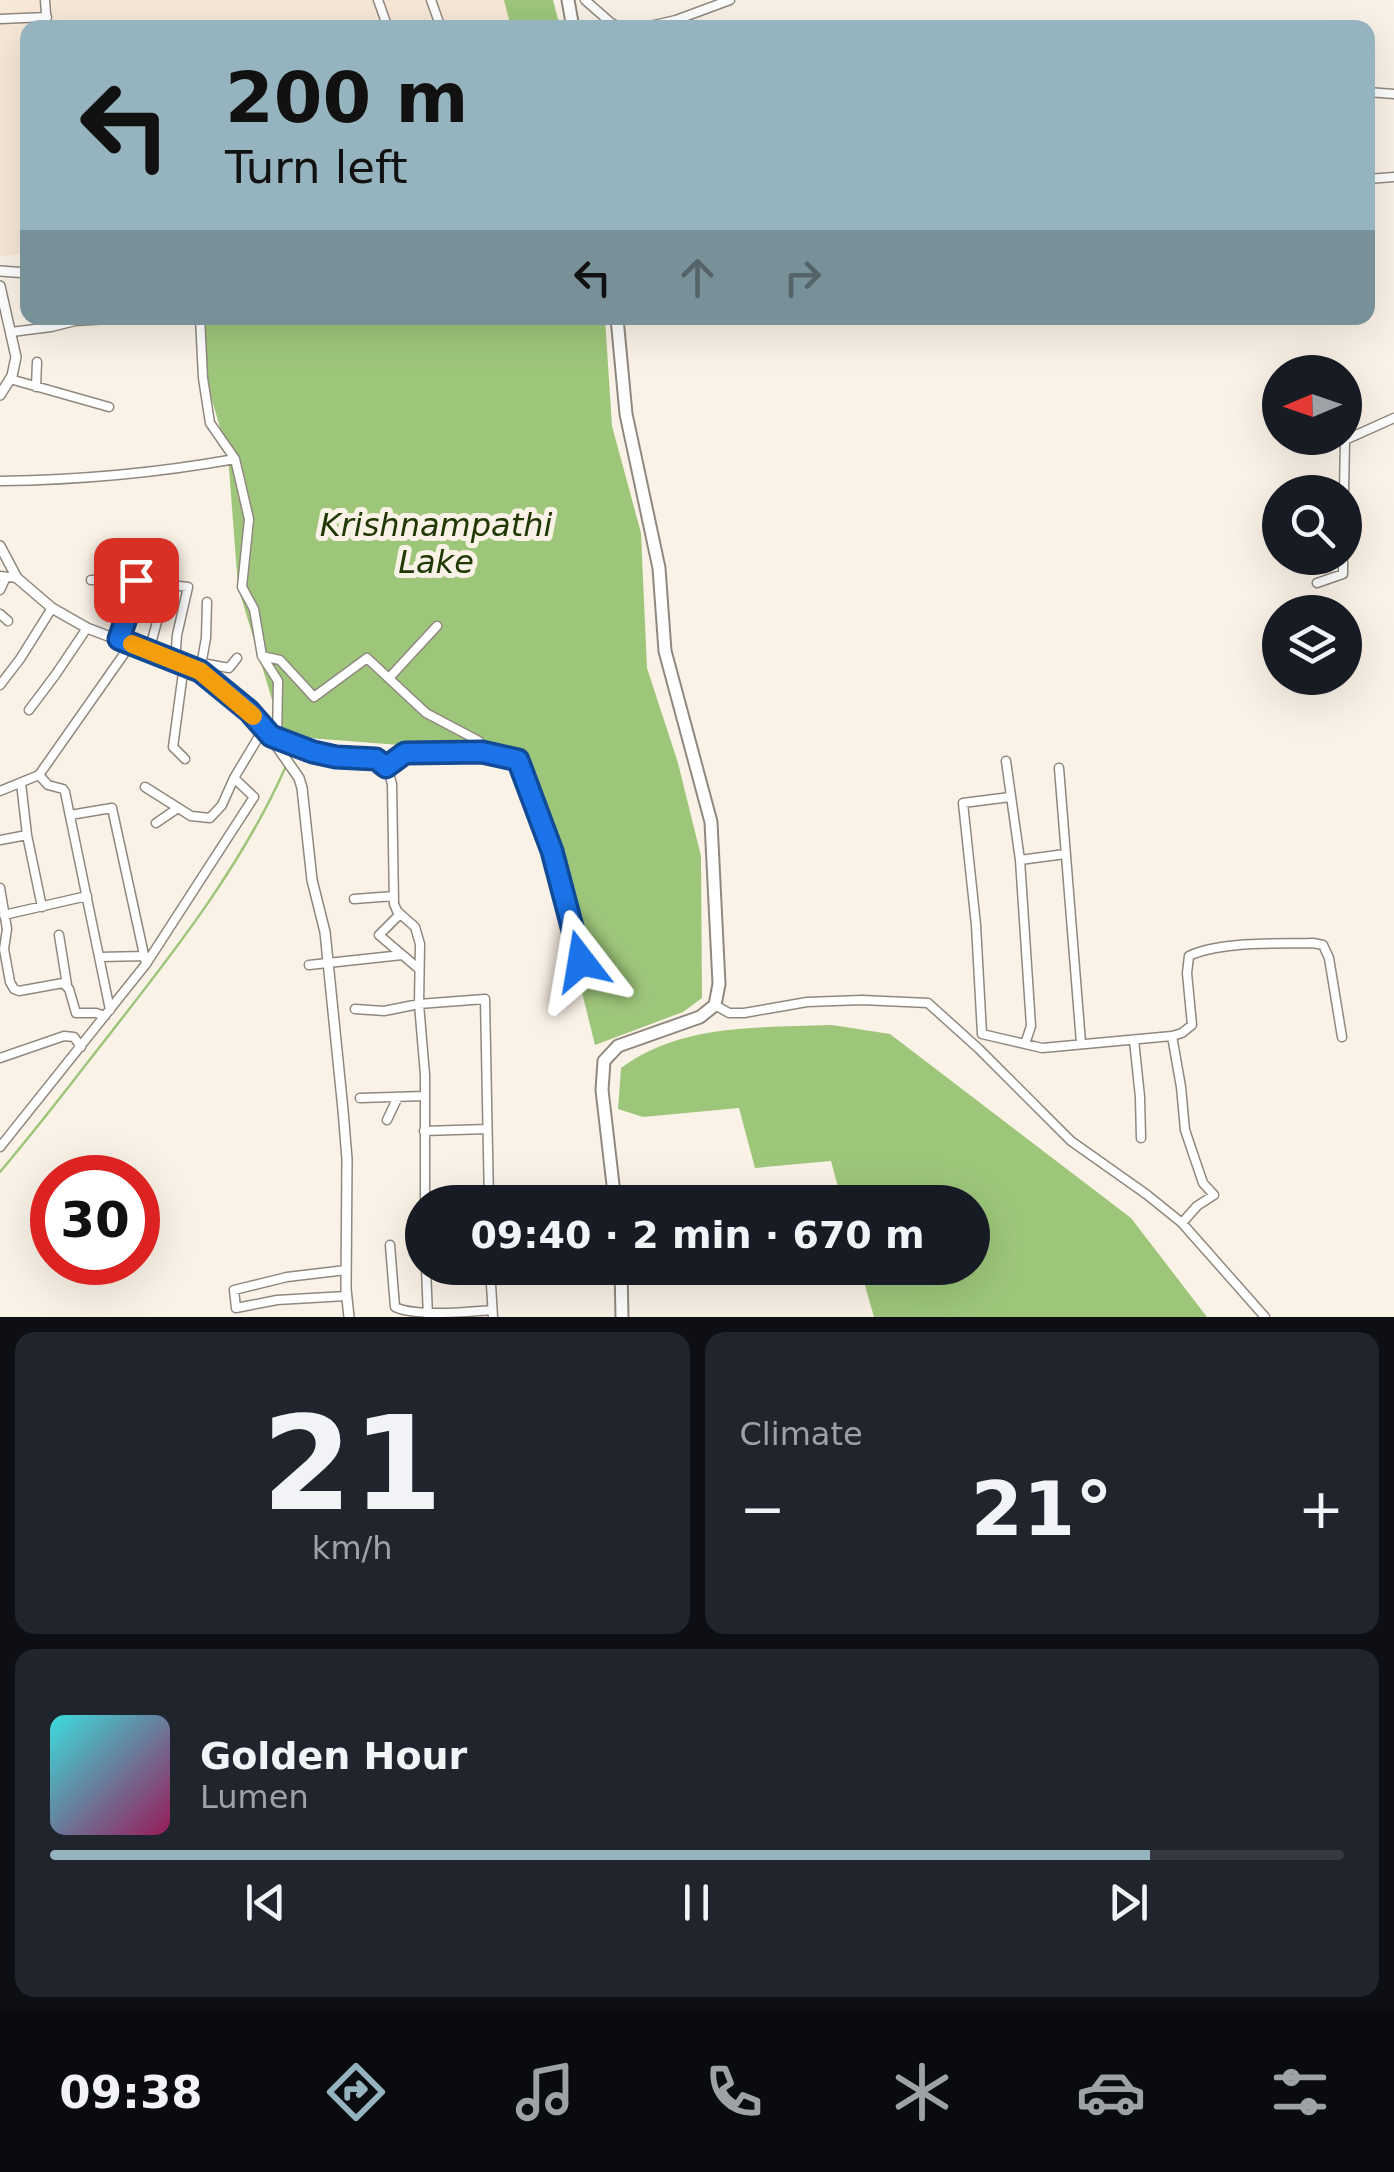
<!DOCTYPE html>
<meta charset="utf-8">
<style>
:root{--surface:#171b24;--page:#20242c;--text:#f1f3f6;--muted:#9ea1a6;--line:#363941;--accent:#96b4bf}
body{margin:0;font-family:"DejaVu Sans",sans-serif;background:var(--page);color:var(--text);height:100vh;display:flex;flex-direction:column;font-size:38px;white-space:nowrap}
*{box-sizing:border-box;margin:0}
p{font-size:32px;color:var(--muted)}
.icon{flex:none;width:55px;height:55px;fill:none;stroke:currentColor;stroke-width:2;stroke-linecap:round;stroke-linejoin:round}
.map{position:relative;height:1317px;overflow:hidden}
.panel{display:flex;flex-direction:column;gap:15px;padding:15px;background:#0d0f14;flex:1}
.panel>*{flex:none}
.hud{position:absolute;left:20px;top:20px;width:1355px;height:305px;border-radius:20px;box-shadow:0 10px 40px #0002;background:#96b4bf;color:#111;overflow:hidden}
.needle{width:65px;rotate:268deg}
.fabs{position:absolute;left:1262px;top:355px;display:grid;gap:20px}
.fabs a{display:grid;place-items:center;width:100px;height:100px;border-radius:50%;background:var(--surface);box-shadow:0 10px 40px #0002;font-size:50px}
.speed{position:absolute;left:30px;top:1155px;display:flex;gap:20px;font-size:50px;font-weight:700;text-align:center}
.speed>*{display:grid;place-content:center;width:130px;height:130px;border-radius:50%;background:var(--surface);box-shadow:0 10px 40px #0002;line-height:1}
.speed .limit{border:15px solid #d22;background:#fff;color:#111}
.pin{position:absolute;display:grid;place-items:center;width:85px;height:85px;color:#fff;margin:-42px;border-radius:20px;box-shadow:0 5px 15px #0006}
.me{position:absolute;width:110px;margin:-55px;rotate:346deg;stroke-linejoin:round;filter:drop-shadow(0 0 8px #0008)}
.turn{display:flex;align-items:center;gap:35px;height:210px;padding:0 40px;font-size:45px}
.turn .icon{width:130px;height:130px;stroke-width:2.5}
.turn b{display:block;font-size:70px;line-height:85px}
.lanes{display:flex;align-items:center;height:95px;padding:0 40px;background:#0003;justify-content:center;gap:50px;direction:ltr}
.lanes .off{opacity:.35}
.big{font-size:75px;font-weight:700;line-height:1.1}
.panel .card{flex:1;display:flex;flex-direction:column;justify-content:center;gap:15px;min-width:0;padding:0 35px;border-radius:20px;background:var(--page)}
.panel .dial{align-items:center;gap:0}
.dial b{font-size:130px;line-height:1}
.song{display:flex;align-items:center;gap:30px}
.cover{width:120px;height:120px;border-radius:15px;background:linear-gradient(135deg,hsl(180 70% 55%),hsl(330 70% 35%))}
.played{height:10px;border-radius:5px;background:linear-gradient(90deg,var(--accent) 85%,var(--line) 85%)}
.keys{display:flex;justify-content:space-around;direction:ltr}
.heat{display:flex;justify-content:space-between;align-items:center;font-size:55px;direction:ltr}
.panel .tiles{flex:1;display:grid;gap:15px;grid-template-columns:1fr 1fr}
.card:last-child{grid-column:span 2}
.trip{position:absolute;left:405px;top:1185px;width:585px;height:100px;border-radius:50px;background:var(--surface);box-shadow:0 10px 40px #0002;font-weight:700;line-height:100px;text-align:center}
.tab-bar{display:flex;height:160px;justify-content:space-around;align-items:center;background:#090b0e;color:var(--muted)}
.tab-bar .icon{width:70px;height:70px}
.tab-bar .active{color:var(--accent)}
.tab-bar b{font-size:45px;color:var(--text)}
.map>svg:first-child{display:block}
.built{fill:#f7e8d7}
.water{fill:#9ec67b}
.lines{fill:none;stroke-linecap:round;stroke-linejoin:round}
.stream{stroke:#9ec67b;stroke-width:2.5}
.minor-casing{stroke:#90887e;stroke-width:11}
.tertiary-casing{stroke:#90887e;stroke-width:12}
.primary-casing{stroke:#90887e;stroke-width:15}
.minor{stroke:#fff;stroke-width:8}
.tertiary{stroke:#fff;stroke-width:9}
.primary{stroke:#fff;stroke-width:11}
.route-casing{stroke:#114b97;stroke-width:25}
.route{stroke:#1a73e8;stroke-width:18}
.slow{stroke:#f59e0b;stroke-width:18}
.labels{text-anchor:middle;stroke-width:10;stroke-linejoin:round;paint-order:stroke}
.water-label{font-size:32px;font-style:italic;fill:#203802;stroke:#fbf2e7}
</style>
<div class="map">
<svg width="1394" height="1317" viewBox="0 0 1394 1317">
<rect width="100%" height="100%" fill="#fbf2e7"/>
<path class="built" d="M0 0H540L551 27 28 28 27 253 0 257Z"/>
<path class="water" d="M504 0H553L560 27H511Z
M205 318H605L612 426 641 533 647 668 678 763 701 856 702 998 683 1012 595 1045 528 773 490 752 283 736 238 587 228 455 207 383Z
M832 1025 890 1034 1131 1218 1207 1317H874L860 1268H972V1202H842L831 1161 755 1168 739 1108 643 1117 618 1109 621 1068C681 1023 760 1028 832 1025Z"/>
<g class="lines">
<path class="stream" d="M289 758 297 738
M0 1172C31 1135 61 1097 91 1058 162 967 239 873 286 766"/>
<g class="minor-casing">
<path id="minor" d="M45 0 47 28
M378 0 388 28
M431 0 441 28
M585 0 610 22 621 28
M0 19 47 17
M641 28 676 20 730 0
M1368 92 1394 94
M1368 179 1394 177
M200 318 203 378 210 423 235 459 249 519 242 587 254 609 262 656 278 681 277 739
M11 332 51 327 75 321 127 318
M10 379 109 407
M36 387 37 362
M0 481C79 480 157 473 235 459
M1344 492 1345 440 1394 418
M0 576 17 578
M91 580H143L149 585 155 583 188 587 177 635 175 661
M1317 583 1343 574V558
M0 590 6 577
M0 614 8 621
M119 639 137 580
M149 651 158 618
M262 656 280 660 314 697 367 658 426 713 479 741 482 752
M202 663 229 668 237 658
M184 665 173 747 185 759
M200 671 206 638 207 602
M389 678 437 626
M0 685 20 659 52 608
M29 710 56 674 87 628
M271 737 313 752 336 757 376 759 388 770 392 784 394 904 397 911 415 927 420 944 419 1004 425 1075V1202
M1006 761 1020 860 1031 1026 1025 1044
M386 767 405 753 482 752 518 760 553 851 581 961
M1059 768 1081 1043
M39 775 48 785 63 789 65 792 110 1010
M21 783 27 835 42 907
M145 787 191 816 210 818 222 805 234 778
M0 791 39 775 131 644
M1010 797 963 803 976 925 982 1034 1042 1048 1172 1036 1182 1033 1192 1025 1187 973 1189 956C1219 941 1278 944 1313 943L1323 945 1329 958 1342 1037
M70 815 112 808 146 964
M156 823 178 808
M0 840 27 835
M1020 860 1065 854
M0 888 7 929 4 949 10 982 14 989 19 991 63 983 69 989 76 1013H96L105 1016
M354 899 394 896
M400 914 379 935 419 969
M4 915 87 896
M59 935 67 985
M99 957 145 956
M309 965 402 955
M715 1005 729 1013H744L807 1002 862 1000 928 1003 979 1049 1071 1141 1146 1194 1182 1223 1265 1317
M355 1009 384 1011 419 1004 485 999 489 1202
M1172 1036 1181 1087 1185 1130 1203 1183 1214 1195 1197 1206 1182 1223
M1134 1040 1140 1097 1141 1138
M0 1058 64 1036 74 1037 81 1047
M360 1098 424 1096
M387 1120 398 1097
M424 1131 487 1129
M0 1147 146 964 254 797 234 778 264 728
M390 1245 395 1307C416 1317 467 1312 492 1310
M426 1268 428 1317
M490 1268 493 1317
M346 1270 287 1277 234 1290 236 1308 277 1300 346 1296"/>
</g>
<g class="tertiary-casing">
<path id="tertiary" d="M0 271 28 273
M0 286 16 357 12 376 0 395
M0 546 17 578 52 608 87 628 200 671 227 692 264 728 299 778 302 788 312 880 325 932 343 1110 347 1159 346 1289 349 1317"/>
</g>
<g class="primary-casing">
<path id="primary" d="M568 0 573 28
M615 1202 602 1090 604 1061 618 1046 700 1017 715 1005 719 984 711 822 665 651 659 568 626 414 617 318
M621 1268 622 1317"/>
</g>
<use href="#minor" class="minor"/>
<use href="#tertiary" class="tertiary"/>
<use href="#primary" class="primary"/>
</g>
<g class="lines">
<g class="route-casing">
<path id="route" d="M136 580 133 598 119 639 200 671 249 711 271 736 313 752 336 757 376 759 386 767 405 753 482 752 518 760 552 851 581 961"/>
</g>
<use href="#route" class="route"/>
<path class="slow" d="M132 644 200 671 253 716"/>
</g>
<g class="labels">
<g class="water-label">
<text x="436" y="536">Krishnampathi<tspan x="436" dy="37">Lake</tspan></text>
</g>
</g>
</svg>
<div class="fabs">
<a><svg class="needle" viewBox="-14 -14 28 28"><path d="M0-13l5 13h-10z" fill="#e53935"/><path d="M0 13l5-13h-10z" fill="#9ea1a6"/></svg></a>
<a><svg class="icon" aria-label="search" viewBox="0 0 24 24"><circle cx="10" cy="10" r="6"/><path d="M15 15l6 6"/></svg></a>
<a><svg class="icon" aria-label="layers" viewBox="0 0 24 24"><path d="M12 4l9 5-9 5-9-5zM3 14l9 5 9-5"/></svg></a>
</div>
<div class="speed"><div class="limit">30</div></div>
<div class="pin" style="left:136px;top:580px;background:#d93025"><svg class="icon" aria-label="arrive" viewBox="0 0 24 24"><path d="M6 21V4h12l-3 4 3 4H6"/></svg></div>
<svg class="me" style="left:581px;top:961px" viewBox="-20 -20 40 40"><path d="M0-17L14 15 0 8-14 15z" fill="#1a73e8" stroke="#fff" stroke-width="4"/></svg>
<div class="trip">09:40 · 2 min · 670 m</div>
<div class="hud">
<div class="turn"><svg class="icon" aria-label="left" viewBox="0 0 24 24"><path d="M17 20v-9H6M10 6l-5 5 5 5"/></svg><div><b>200 m</b>Turn left</div></div>
<div class="lanes"><svg class="icon" aria-label="left" viewBox="0 0 24 24"><path d="M17 20v-9H6M10 6l-5 5 5 5"/></svg><svg class="icon off" aria-label="ahead" viewBox="0 0 24 24"><path d="M12 20V5M6 11l6-6 6 6"/></svg><svg class="icon off" aria-label="right" viewBox="0 0 24 24"><path d="M7 20v-9h11M14 6l5 5-5 5"/></svg></div>
</div>
</div>
<section class="panel">
<div class="tiles">
<div class="card dial"><b>21</b><p>km/h</p></div>
<div class="card"><p>Climate</p>
<div class="heat"><a>−</a><b class="big">21°</b><a>+</a></div>
</div>
<div class="card">
<div class="song"><i class="cover"></i><div><b>Golden Hour</b><p>Lumen</p></div></div>
<div class="played"></div>
<div class="keys"><svg class="icon" aria-label="previous" viewBox="0 0 24 24"><path d="M18 5L8 12l10 7zM5 5v14"/></svg><svg class="icon" aria-label="pause" viewBox="0 0 24 24"><path d="M8 5v14M16 5v14"/></svg><svg class="icon" aria-label="next" viewBox="0 0 24 24"><path d="M6 5l10 7-10 7zM19 5v14"/></svg></div>
</div>
</div>
</section>
<nav class="tab-bar">
<b>09:38</b>
<svg class="icon active" aria-label="directions" viewBox="0 0 24 24"><path d="M12 3l9 9-9 9-9-9zM9 14v-3h6M13 9l2 2-2 2"/></svg>
<svg class="icon" aria-label="music" viewBox="0 0 24 24"><path d="M9 18V5l10-2v13"/><circle cx="6" cy="18" r="3"/><circle cx="16" cy="16" r="3"/></svg>
<svg class="icon" aria-label="phone" viewBox="0 0 24 24"><path d="M5 4h4l2 5-3 2q2 4 5 5l2-3 5 2v4C11 20 4 13 5 4z"/></svg>
<svg class="icon" aria-label="climate" viewBox="0 0 24 24"><path d="M12 3v18M4 7l16 10M4 17L20 7"/></svg>
<svg class="icon" aria-label="car" viewBox="0 0 24 24"><path d="M5 17H2v-5l4-1 3-4h7l3 4 3 1v5h-3M9 17h6M6 11h13"/><circle cx="7" cy="17" r="2"/><circle cx="17" cy="17" r="2"/></svg>
<svg class="icon" aria-label="filters" viewBox="0 0 24 24"><path d="M4 7h16M4 17h16"/><circle cx="9" cy="7" r="2"/><circle cx="15" cy="17" r="2"/></svg>
</nav>
